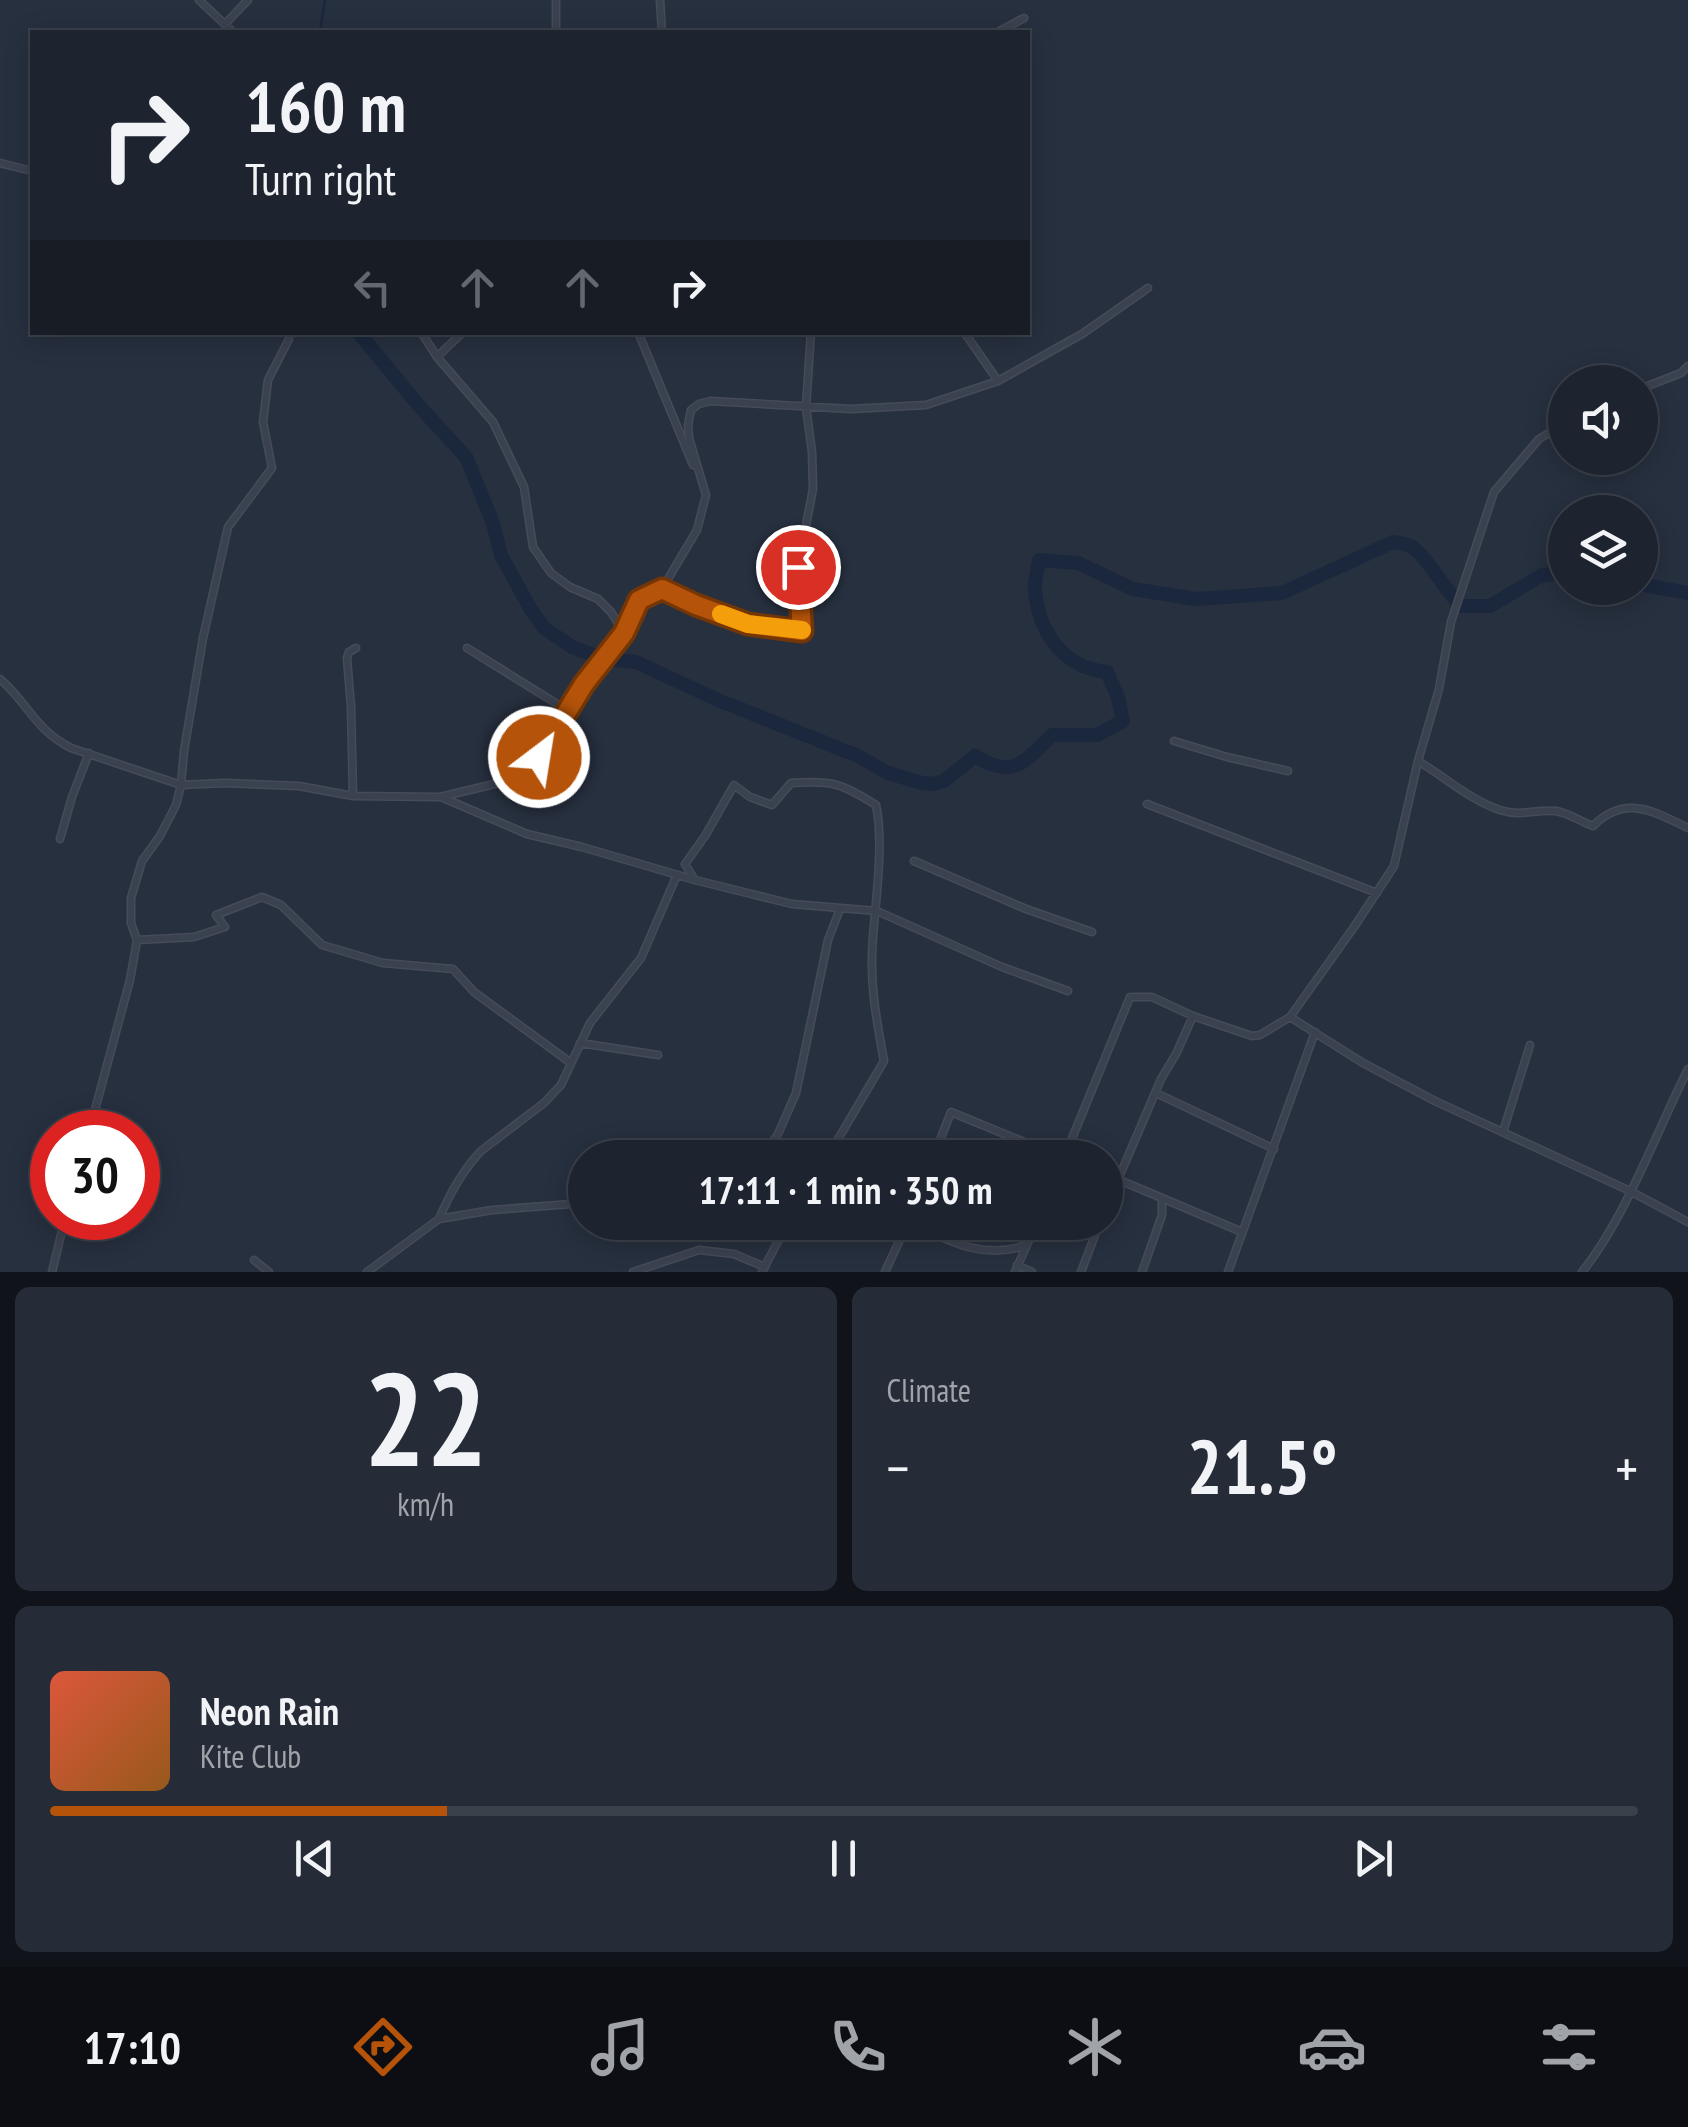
<!DOCTYPE html>
<meta charset="utf-8">
<style>
:root{--surface:#1d242f;--page:#252c37;--text:#f1f3f6;--muted:#a0a4aa;--line:#3b414b;--accent:#b45309}
body{margin:0;font-family:"PT Sans Narrow",sans-serif;background:var(--page);color:var(--text);height:100vh;display:flex;flex-direction:column;font-size:38px;white-space:nowrap}
*{box-sizing:border-box;margin:0}
p{font-size:32px;color:var(--muted)}
.icon{flex:none;width:55px;height:55px;fill:none;stroke:currentColor;stroke-width:2;stroke-linecap:round;stroke-linejoin:round}
.map{position:relative;height:1272px;overflow:hidden}
.panel{display:flex;flex-direction:column;gap:15px;padding:15px;background:#10141a;flex:1}
.panel>*{flex:none}
.banner{position:absolute;left:30px;top:30px;width:1000px;height:305px;border-radius:0px;box-shadow:0 5px 25px #0003,0 0 0 2px var(--line);background:#1d242f;color:var(--text);overflow:hidden}
.tools{position:absolute;left:1548px;top:365px;display:grid;gap:20px}
.tools a{display:grid;place-items:center;width:110px;height:110px;border-radius:50%;background:var(--surface);box-shadow:0 5px 25px #0003,0 0 0 2px var(--line);font-size:50px}
.speed{position:absolute;left:30px;top:1110px;display:flex;gap:20px;font-size:50px;font-weight:700;text-align:center}
.speed>*{display:grid;place-content:center;width:130px;height:130px;border-radius:50%;background:var(--surface);box-shadow:0 5px 25px #0003,0 0 0 2px var(--line);line-height:1}
.speed .limit{border:15px solid #d22;background:#fff;color:#111}
.pin{position:absolute;display:grid;place-items:center;width:85px;height:85px;color:#fff;margin:-42px;border:5px solid #fff;border-radius:50%;box-shadow:0 2px 10px #0007}
.me{position:absolute;width:110px;margin:-55px;rotate:31deg;stroke-linejoin:round;filter:drop-shadow(0 0 8px #0008)}
.turn{display:flex;align-items:center;gap:35px;height:210px;padding:0 50px;font-size:45px}
.turn .icon{width:130px;height:130px;stroke-width:2.5}
.turn b{display:block;font-size:70px;line-height:85px}
.lanes{display:flex;align-items:center;height:95px;padding:0 50px;background:#0003;justify-content:center;gap:50px;direction:ltr}
.lanes .off{opacity:.35}
.big{font-size:75px;font-weight:700;line-height:1.1}
.panel .card{flex:1;display:flex;flex-direction:column;justify-content:center;gap:15px;min-width:0;padding:0 35px;border-radius:15px;background:var(--page)}
.panel .dial{align-items:center;gap:0}
.dial b{font-size:130px;line-height:1}
.song{display:flex;align-items:center;gap:30px}
.cover{width:120px;height:120px;border-radius:15px;background:linear-gradient(135deg,hsl(10 70% 55%),hsl(30 70% 35%))}
.played{height:10px;border-radius:5px;background:linear-gradient(90deg,var(--accent) 25%,var(--line) 25%)}
.keys{display:flex;justify-content:space-around;direction:ltr}
.heat{display:flex;justify-content:space-between;align-items:center;font-size:55px;direction:ltr}
.panel .tiles{flex:1;display:grid;gap:15px;grid-template-columns:1fr 1fr}
.card:last-child{grid-column:span 2}
.trip{position:absolute;left:568px;top:1140px;width:555px;height:100px;border-radius:50px;background:var(--surface);box-shadow:0 5px 25px #0003,0 0 0 2px var(--line);font-weight:700;line-height:100px;text-align:center}
.dock{display:flex;height:160px;justify-content:space-around;align-items:center;background:#0c0e13;color:var(--muted)}
.dock .icon{width:70px;height:70px}
.dock .current{color:var(--accent)}
.dock b{font-size:45px;color:var(--text)}
.map>svg:first-child{display:block}
.lines{fill:none;stroke-linecap:round;stroke-linejoin:round}
.stream{stroke:#1b273d;stroke-width:2.5}
.river{stroke:#1b273d;stroke-width:14}
.street-casing{stroke:#454b58;stroke-width:9}
.street{stroke:#3b424f;stroke-width:6}
.route-casing{stroke:#753606;stroke-width:25}
.route{stroke:#b45309;stroke-width:18}
.slow{stroke:#f59e0b;stroke-width:18}
</style>
<div class="map">
<svg width="1688" height="1272" viewBox="0 0 1688 1272">
<rect width="100%" height="100%" fill="#27303f"/>
<g class="lines">
<path class="stream" d="M320 32 325 0"/>
<path class="river" d="M358 332 420 407 466 457 493 523 501 555 530 608 544 628 572 647 604 659 636 662 718 700 858 756 888 773 922 783 932 784 944 781 975 756C1014 780 1024 762 1052 735H1097L1123 721 1118 697 1107 672C1064 668 1039 633 1035 591 1034 581 1038 570 1039 560L1078 563 1133 589 1196 599 1282 593 1393 542C1401 543 1411 544 1417 551 1433 566 1444 589 1461 606H1490L1542 575 1565 573
M1640 584 1688 593"/>
<g class="street-casing">
<path id="street" d="M199 0 233 32
M556 0V32
M660 0 662 32
M225 24 248 0
M998 32 1024 18
M0 163 32 171
M638 332 693 465
M964 332 998 381
M437 357 463 332
M1640 389 1681 373 1688 366
M1565 423 1539 439 1494 492 1451 622 1439 689 1418 761 1394 866 1354 927 1290 1017 1363 1063 1435 1101 1630 1191 1688 1222
M662 589 696 605 748 624 802 631 798 567 813 489 812 452 806 407 811 332
M624 633 639 600 662 589 697 530 706 495 689 438 688 425 691 410 699 404 710 401 851 409 926 405 998 381 1082 334 1148 288
M467 648 567 710
M0 679C29 704 34 729 71 748L181 785 184 751 203 638 228 527 272 468 263 422 268 380 289 339
M1174 741 1227 757 1288 771
M1418 761C1445 777 1470 800 1500 810 1522 817 1535 809 1556 811 1569 813 1581 822 1593 826 1625 794 1653 811 1688 828
M353 796 351 707 347 658 349 652 356 648
M441 797 527 834 582 847 695 880 792 904 877 911 1002 967 1068 991
M1147 804 1377 893
M60 839 72 797 89 753
M914 861 1026 909 1092 932
M694 879 685 864 705 836 734 785 750 797 772 805 791 783C832 780 841 783 876 805 884 843 876 897 873 937 869 980 876 1018 884 1061L827 1158
M137 940 194 937 225 927 216 915 262 897 281 905 322 945 383 963 453 969 474 992 571 1063
M580 1043 658 1055
M1156 1093 1274 1149
M89 1132 130 980 137 940 131 923V898L142 861 160 836 176 805 181 785 224 783 299 786 353 796 440 797 507 781 539 757 584 684 624 633 611 612 598 599 570 587 551 573 533 547 524 487 493 422 437 357 421 332
M1503 1132 1530 1045
M761 1158 778 1134 796 1093 828 940 840 909
M933 1158 951 1112 1063 1158
M1064 1158 1130 997H1152L1193 1016 1252 1036 1260 1035 1290 1017
M1105 1174 1162 1198V1215L1142 1272
M1162 1198 1242 1232
M1105 1210 1161 1079 1176 1054 1193 1016
M439 1219C450 1193 462 1171 481 1151L544 1103 561 1085 590 1023 641 958 677 875
M908 1222C948 1240 983 1261 1026 1245
M254 1260 269 1272
M1017 1265 1032 1272
M52 1272 65 1218
M367 1272 439 1219 492 1210 585 1203
M633 1272 699 1250 734 1254 765 1267
M762 1272 788 1222
M885 1272 908 1222
M1015 1272 1037 1222
M1081 1272 1100 1222
M1228 1272 1315 1032
M1582 1272C1626 1217 1656 1133 1688 1069"/>
</g>
<use href="#street" class="street"/>
</g>
<g class="lines">
<g class="route-casing">
<path id="route" d="M539 757 584 684 624 633 639 600 662 589 696 605 748 624 802 631 798 567"/>
</g>
<use href="#route" class="route"/>
<path class="slow" d="M721 614 748 624 802 630"/>
</g>
</svg>
<div class="tools">
<a><svg class="icon" aria-label="sound" viewBox="0 0 24 24"><path d="M4 9h4l5-4v14l-5-4H4zM17 9q2 3 0 6"/></svg></a>
<a><svg class="icon" aria-label="layers" viewBox="0 0 24 24"><path d="M12 4l9 5-9 5-9-5zM3 14l9 5 9-5"/></svg></a>
</div>
<div class="speed"><div class="limit">30</div></div>
<div class="pin" style="left:798px;top:567px;background:#d93025"><svg class="icon" aria-label="arrive" viewBox="0 0 24 24"><path d="M6 21V4h12l-3 4 3 4H6"/></svg></div>
<svg class="me" style="left:539px;top:757px" viewBox="-20 -20 40 40"><circle r="17" fill="#b45309" stroke="#fff" stroke-width="3"/><path d="M0-11L8 9 0 5-8 9z" fill="#fff"/></svg>
<div class="trip">17:11 · 1 min · 350 m</div>
<div class="banner">
<div class="turn"><svg class="icon" aria-label="right" viewBox="0 0 24 24"><path d="M7 20v-9h11M14 6l5 5-5 5"/></svg><div><b>160 m</b>Turn right</div></div>
<div class="lanes"><svg class="icon off" aria-label="left" viewBox="0 0 24 24"><path d="M17 20v-9H6M10 6l-5 5 5 5"/></svg><svg class="icon off" aria-label="ahead" viewBox="0 0 24 24"><path d="M12 20V5M6 11l6-6 6 6"/></svg><svg class="icon off" aria-label="ahead" viewBox="0 0 24 24"><path d="M12 20V5M6 11l6-6 6 6"/></svg><svg class="icon" aria-label="right" viewBox="0 0 24 24"><path d="M7 20v-9h11M14 6l5 5-5 5"/></svg></div>
</div>
</div>
<section class="panel">
<div class="tiles">
<div class="card dial"><b>22</b><p>km/h</p></div>
<div class="card"><p>Climate</p>
<div class="heat"><a>−</a><b class="big">21.5°</b><a>+</a></div>
</div>
<div class="card">
<div class="song"><i class="cover"></i><div><b>Neon Rain</b><p>Kite Club</p></div></div>
<div class="played"></div>
<div class="keys"><svg class="icon" aria-label="previous" viewBox="0 0 24 24"><path d="M18 5L8 12l10 7zM5 5v14"/></svg><svg class="icon" aria-label="pause" viewBox="0 0 24 24"><path d="M8 5v14M16 5v14"/></svg><svg class="icon" aria-label="next" viewBox="0 0 24 24"><path d="M6 5l10 7-10 7zM19 5v14"/></svg></div>
</div>
</div>
</section>
<nav class="dock">
<b>17:10</b>
<svg class="icon current" aria-label="directions" viewBox="0 0 24 24"><path d="M12 3l9 9-9 9-9-9zM9 14v-3h6M13 9l2 2-2 2"/></svg>
<svg class="icon" aria-label="music" viewBox="0 0 24 24"><path d="M9 18V5l10-2v13"/><circle cx="6" cy="18" r="3"/><circle cx="16" cy="16" r="3"/></svg>
<svg class="icon" aria-label="phone" viewBox="0 0 24 24"><path d="M5 4h4l2 5-3 2q2 4 5 5l2-3 5 2v4C11 20 4 13 5 4z"/></svg>
<svg class="icon" aria-label="climate" viewBox="0 0 24 24"><path d="M12 3v18M4 7l16 10M4 17L20 7"/></svg>
<svg class="icon" aria-label="car" viewBox="0 0 24 24"><path d="M5 17H2v-5l4-1 3-4h7l3 4 3 1v5h-3M9 17h6M6 11h13"/><circle cx="7" cy="17" r="2"/><circle cx="17" cy="17" r="2"/></svg>
<svg class="icon" aria-label="filters" viewBox="0 0 24 24"><path d="M4 7h16M4 17h16"/><circle cx="9" cy="7" r="2"/><circle cx="15" cy="17" r="2"/></svg>
</nav>
